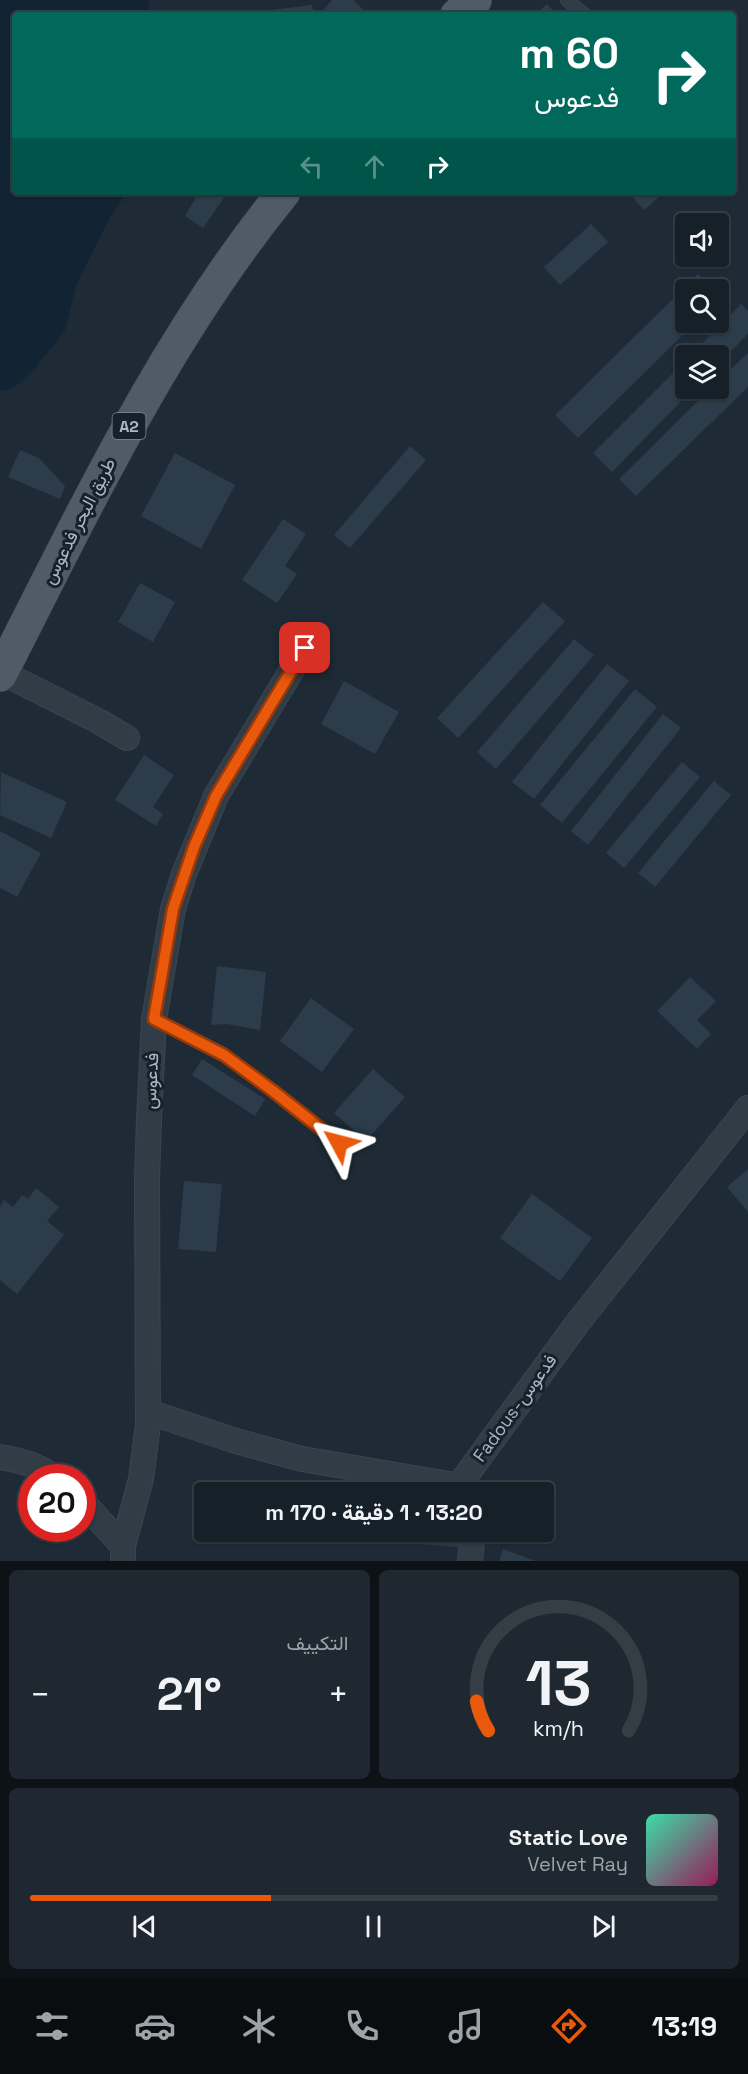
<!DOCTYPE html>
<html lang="ar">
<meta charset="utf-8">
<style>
:root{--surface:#162028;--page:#1f2830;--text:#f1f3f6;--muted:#9ea3a8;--line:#353e45;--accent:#ea580c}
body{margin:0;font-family:"Space Grotesk",Vazirmatn,sans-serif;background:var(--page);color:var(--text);direction:rtl;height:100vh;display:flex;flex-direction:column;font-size:22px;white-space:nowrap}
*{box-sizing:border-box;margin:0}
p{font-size:20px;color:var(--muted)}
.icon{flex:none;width:33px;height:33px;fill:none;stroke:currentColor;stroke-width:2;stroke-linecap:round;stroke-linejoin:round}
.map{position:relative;height:1561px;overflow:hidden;direction:ltr}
.sheet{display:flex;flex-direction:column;gap:9px;padding:9px;background:#0c1216;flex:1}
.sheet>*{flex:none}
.hud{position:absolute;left:12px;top:12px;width:724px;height:183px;border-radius:6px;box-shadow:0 2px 4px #0004,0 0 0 2px var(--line);direction:rtl;background:#00695c;color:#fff;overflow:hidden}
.controls{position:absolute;left:675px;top:213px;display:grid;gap:12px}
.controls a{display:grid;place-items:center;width:54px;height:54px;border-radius:6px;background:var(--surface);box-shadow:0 2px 4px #0004,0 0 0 2px var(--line);font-size:30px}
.speed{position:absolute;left:18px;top:1464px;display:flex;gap:12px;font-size:30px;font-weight:700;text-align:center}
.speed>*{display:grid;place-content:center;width:78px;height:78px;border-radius:50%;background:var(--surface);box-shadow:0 2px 4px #0004,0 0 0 2px var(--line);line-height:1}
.speed .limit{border:9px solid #d22;background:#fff;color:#111}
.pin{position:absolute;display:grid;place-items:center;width:51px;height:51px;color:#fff;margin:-26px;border-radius:12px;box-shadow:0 3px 9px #0006}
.me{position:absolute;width:66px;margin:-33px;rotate:308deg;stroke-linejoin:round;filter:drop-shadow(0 0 4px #0008)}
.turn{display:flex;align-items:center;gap:21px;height:126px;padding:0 18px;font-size:27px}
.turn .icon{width:78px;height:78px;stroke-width:2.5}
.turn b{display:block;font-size:42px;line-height:51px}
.lanes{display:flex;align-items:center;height:57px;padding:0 18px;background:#0003;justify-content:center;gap:30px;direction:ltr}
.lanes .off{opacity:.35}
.big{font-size:45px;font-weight:700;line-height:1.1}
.sheet .card{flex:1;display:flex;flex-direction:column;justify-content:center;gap:9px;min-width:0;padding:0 21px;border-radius:9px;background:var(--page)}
.sheet .dial{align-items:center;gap:0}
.dial svg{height:156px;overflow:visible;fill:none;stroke:var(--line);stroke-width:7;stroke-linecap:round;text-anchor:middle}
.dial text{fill:var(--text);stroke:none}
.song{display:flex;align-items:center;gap:18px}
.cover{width:72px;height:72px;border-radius:9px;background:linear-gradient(135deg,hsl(160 70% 55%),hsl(330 70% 35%))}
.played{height:6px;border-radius:3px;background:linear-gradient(90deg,var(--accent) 35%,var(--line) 35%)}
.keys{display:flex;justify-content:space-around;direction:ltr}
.heat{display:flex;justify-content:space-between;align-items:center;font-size:33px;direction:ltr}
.sheet .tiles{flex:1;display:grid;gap:9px;grid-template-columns:1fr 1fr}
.card:last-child{grid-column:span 2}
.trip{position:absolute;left:194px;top:1482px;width:360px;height:60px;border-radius:6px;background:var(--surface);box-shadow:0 2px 4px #0004,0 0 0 2px var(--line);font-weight:700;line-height:60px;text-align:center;direction:rtl}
.menu{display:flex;height:96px;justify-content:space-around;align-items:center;background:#090d10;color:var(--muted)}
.menu .icon{width:42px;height:42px}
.menu .current{color:var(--accent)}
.menu b{font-size:27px;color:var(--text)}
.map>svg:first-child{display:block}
.water{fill:#122334}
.building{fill:#2c3c4b}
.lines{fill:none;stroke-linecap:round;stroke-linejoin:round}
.lane-casing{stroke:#3b4550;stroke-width:14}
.street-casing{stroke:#3b4550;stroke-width:26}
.primary-casing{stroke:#3b4550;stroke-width:34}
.lane{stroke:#313c47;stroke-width:12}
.street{stroke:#313c47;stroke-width:24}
.primary{stroke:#4f5c67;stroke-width:33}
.route-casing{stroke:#983908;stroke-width:15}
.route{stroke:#ea580c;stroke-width:10}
.labels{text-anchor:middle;stroke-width:6;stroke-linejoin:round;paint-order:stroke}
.shield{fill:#17212b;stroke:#7f8a96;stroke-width:1.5}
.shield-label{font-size:16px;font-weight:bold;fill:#abb7c4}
.street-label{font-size:18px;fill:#abb7c4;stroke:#17212b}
</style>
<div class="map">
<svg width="748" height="1561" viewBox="0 0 748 1561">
<rect width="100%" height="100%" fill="#1e2b36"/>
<path class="water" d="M0 0H149L150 15H15V192H127L109 219 76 286 65 330 37 366 19 384 5 391 0 389Z"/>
<path class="building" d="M332 0H353L366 12 364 15H319Z
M547 4 557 15H535Z
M312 5 314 15H263V11Z
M199 192H228L203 228 185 216Z
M628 192H665L644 210Z
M591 224 608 242 560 285 544 267Z
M698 274 713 290H686V322H696L578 438 555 415Z
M741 304 748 311V334L718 364V356H690Z
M748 353V387L636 496 619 479 711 388H718V381Z
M686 360V388H694L612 472 593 453Z
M410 446 426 460 350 548 334 535Z
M20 450 39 458 65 486 60 499 8 477Z
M175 453 235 485 201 549 141 516Z
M283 519 306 534 285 566 297 574 277 603 242 580Z
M140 583 175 602 153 642 118 622Z
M543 602 565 621 458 738 437 718Z
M574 639 594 655 496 769 477 752Z
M607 664 629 681 534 799 512 782Z
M344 681 399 712 375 754 321 724Z
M635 689 657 707 562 823 540 805Z
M663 714 681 728 588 845 571 831Z
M144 755 174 775 153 807 163 814 156 826 115 800Z
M682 762 700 777 624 868 606 853Z
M1 772 67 802 51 838 0 815Z
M714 781 731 795 655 887 638 873Z
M0 831 41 853 17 897 0 888Z
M217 966 266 972 260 1030 227 1024 211 1025Z
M690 977 716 1001 697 1020 711 1034 697 1049 657 1011Z
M311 998 354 1029 322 1072 280 1041Z
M202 1059 265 1099 255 1116 192 1075Z
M373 1069 405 1097 366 1141 334 1113Z
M748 1169V1212L727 1187Z
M184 1181 222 1184 216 1252 178 1249Z
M36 1188 59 1207 47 1221 64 1235 17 1294 0 1280V1206L4 1200 13 1207 22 1195 28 1199Z
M532 1194 592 1238 560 1281 500 1238Z
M360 1532H461L460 1547 359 1540Z
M503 1549 536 1561H499Z"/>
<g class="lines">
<g class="lane-casing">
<path id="lane" d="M567 0 585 15
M154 1019 224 1055 273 1091 339 1143"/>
</g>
<g class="street-casing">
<path id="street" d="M1 672 100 722 127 738
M149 1412 236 1441 302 1459 449 1484 463 1492
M0 1457C21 1460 37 1465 55 1478
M457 1488 576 1325 748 1108
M82 1501 123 1546V1558
M123 1546 141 1479 148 1424 147 1180 149 1120 154 1019 173 909 184 874 216 796 305 648
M470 1561 473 1532"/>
</g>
<g class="primary-casing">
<path id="primary" d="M457 15 475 0
M0 675C85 509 165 338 284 192"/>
</g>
<use href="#lane" class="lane"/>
<use href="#street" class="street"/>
<use href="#primary" class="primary"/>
</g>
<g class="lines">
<g class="route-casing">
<path id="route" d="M305 648 216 796 194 847 173 909 154 1019 224 1055 273 1091 339 1143"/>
</g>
<use href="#route" class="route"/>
</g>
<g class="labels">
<rect class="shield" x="112.5" y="413" width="33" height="26" rx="4.5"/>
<g class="shield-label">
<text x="129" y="432">A2</text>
</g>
<g class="street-label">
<text transform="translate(79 521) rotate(-63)" y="6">طريق البحر فدعوس</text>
<text transform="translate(151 1081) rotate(-87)" y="6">فدعوس</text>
<text transform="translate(515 1408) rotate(-54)" y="6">Fadous-فدعوس</text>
</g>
</g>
</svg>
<div class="controls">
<a><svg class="icon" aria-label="sound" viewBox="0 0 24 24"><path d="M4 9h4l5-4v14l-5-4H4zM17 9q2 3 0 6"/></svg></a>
<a><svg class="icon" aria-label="search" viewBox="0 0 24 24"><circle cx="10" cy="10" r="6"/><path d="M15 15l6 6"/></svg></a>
<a><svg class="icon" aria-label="layers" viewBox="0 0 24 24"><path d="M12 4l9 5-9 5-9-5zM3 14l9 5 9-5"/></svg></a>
</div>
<div class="speed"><div class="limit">20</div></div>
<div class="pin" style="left:305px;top:648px;background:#d93025"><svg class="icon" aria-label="arrive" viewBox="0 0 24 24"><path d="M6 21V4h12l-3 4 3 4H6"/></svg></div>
<svg class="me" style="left:339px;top:1143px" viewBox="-20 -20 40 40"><path d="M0-17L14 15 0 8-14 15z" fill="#ea580c" stroke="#fff" stroke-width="4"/></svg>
<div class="trip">13:20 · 1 دقيقة · 170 m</div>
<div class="hud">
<div class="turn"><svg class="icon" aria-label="right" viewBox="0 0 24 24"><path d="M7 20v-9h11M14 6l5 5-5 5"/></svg><div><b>60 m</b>فدعوس</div></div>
<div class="lanes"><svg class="icon off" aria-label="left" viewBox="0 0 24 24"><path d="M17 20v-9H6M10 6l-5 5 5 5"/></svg><svg class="icon off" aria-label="ahead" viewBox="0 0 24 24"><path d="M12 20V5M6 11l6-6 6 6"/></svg><svg class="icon" aria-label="right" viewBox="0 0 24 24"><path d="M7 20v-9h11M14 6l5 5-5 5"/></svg></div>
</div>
</div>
<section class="sheet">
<div class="tiles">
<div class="card dial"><svg viewBox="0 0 100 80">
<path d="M14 69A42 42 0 1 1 86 69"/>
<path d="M14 69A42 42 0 0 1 8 54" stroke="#ea580c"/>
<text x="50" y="56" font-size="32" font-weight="700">13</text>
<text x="50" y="72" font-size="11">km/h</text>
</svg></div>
<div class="card"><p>التكييف</p>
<div class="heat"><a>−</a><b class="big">21°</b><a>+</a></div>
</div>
<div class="card">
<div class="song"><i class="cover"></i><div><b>Static Love</b><p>Velvet Ray</p></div></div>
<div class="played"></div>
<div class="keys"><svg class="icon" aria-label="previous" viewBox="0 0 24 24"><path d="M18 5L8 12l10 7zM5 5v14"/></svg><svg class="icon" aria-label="pause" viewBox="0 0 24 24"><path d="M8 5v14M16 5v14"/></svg><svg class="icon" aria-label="next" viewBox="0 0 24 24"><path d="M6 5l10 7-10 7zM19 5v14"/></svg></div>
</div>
</div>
</section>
<nav class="menu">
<b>13:19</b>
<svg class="icon current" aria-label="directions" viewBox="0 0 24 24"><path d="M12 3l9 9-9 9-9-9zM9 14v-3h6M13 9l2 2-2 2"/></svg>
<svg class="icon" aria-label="music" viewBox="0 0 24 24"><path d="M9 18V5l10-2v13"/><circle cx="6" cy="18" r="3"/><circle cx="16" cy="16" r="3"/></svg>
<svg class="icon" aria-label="phone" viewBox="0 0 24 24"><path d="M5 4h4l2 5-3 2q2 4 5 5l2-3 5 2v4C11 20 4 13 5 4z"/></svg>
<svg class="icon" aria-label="climate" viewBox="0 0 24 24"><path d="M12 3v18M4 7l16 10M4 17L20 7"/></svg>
<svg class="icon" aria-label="car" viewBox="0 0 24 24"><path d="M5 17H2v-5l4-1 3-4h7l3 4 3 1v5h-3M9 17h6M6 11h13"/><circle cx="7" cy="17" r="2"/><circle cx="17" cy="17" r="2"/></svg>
<svg class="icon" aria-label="filters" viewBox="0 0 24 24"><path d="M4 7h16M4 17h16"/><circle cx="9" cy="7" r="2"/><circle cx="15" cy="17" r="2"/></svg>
</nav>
